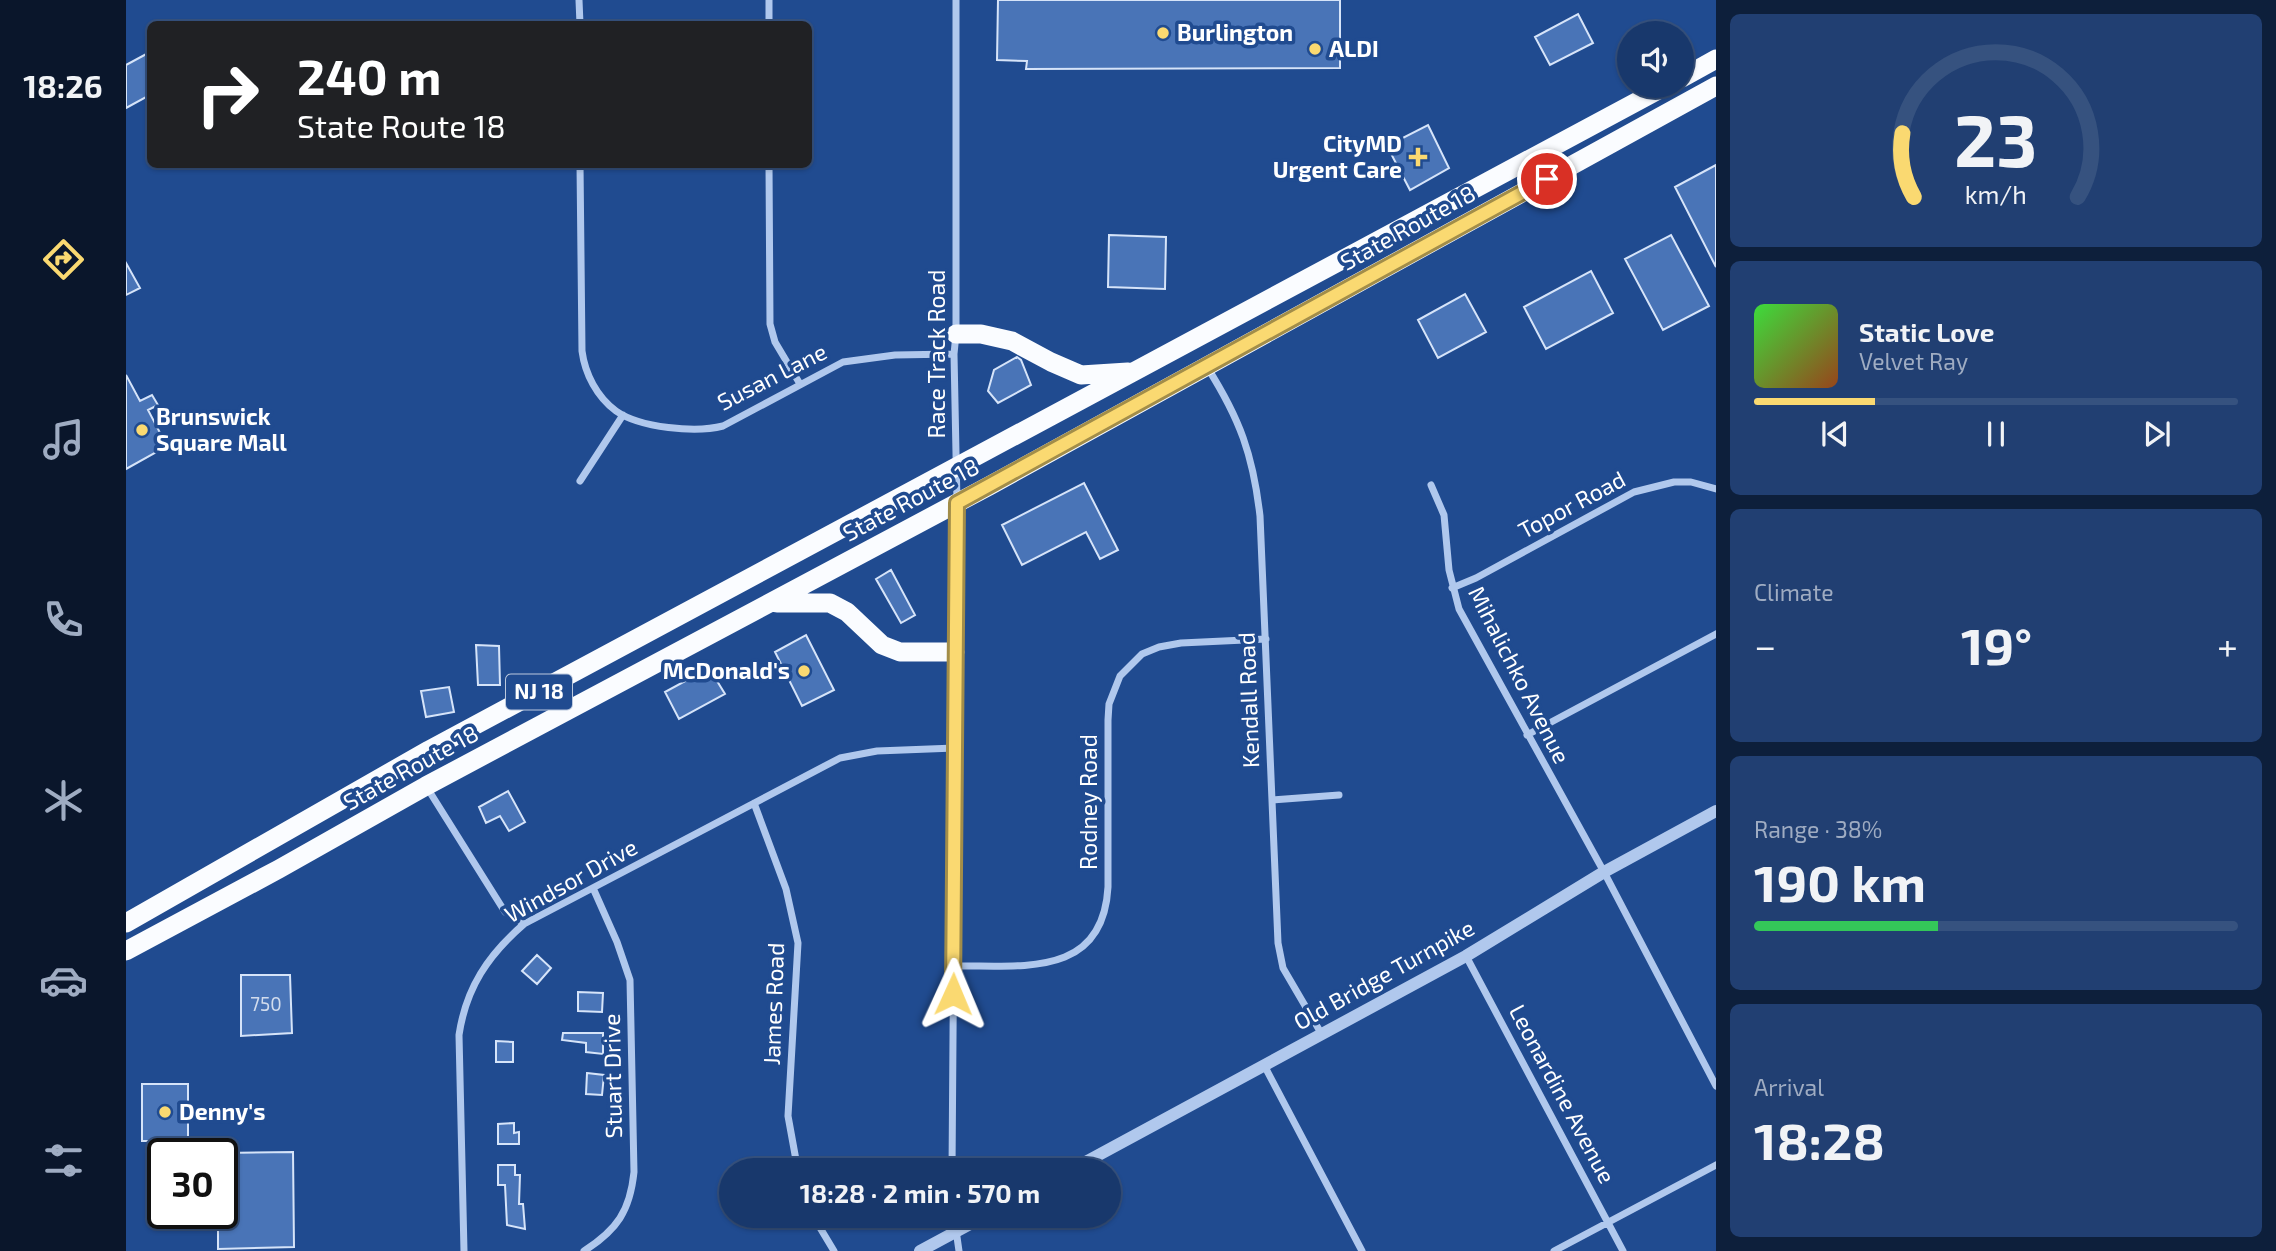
<!DOCTYPE html>
<meta charset="utf-8">
<style>
:root{--surface:#18386c;--page:#213f72;--text:#f1f3f6;--muted:#9facc2;--line:#36527f;--accent:#fad971}
body{margin:0;font-family:"Exo 2",sans-serif;background:var(--page);color:var(--text);height:100vh;display:flex;flex-direction:column;font-size:26px;white-space:nowrap}
*{box-sizing:border-box;margin:0}
p{font-size:23px;color:var(--muted)}
.icon{flex:none;width:38px;height:38px;fill:none;stroke:currentColor;stroke-width:2;stroke-linecap:round;stroke-linejoin:round}
.map{position:relative;flex:1;overflow:hidden}
.details{display:flex;flex-direction:column;gap:14px;padding:14px;background:#0d1f3b;width:560px}
.details>*{flex:none}
.hud{position:absolute;left:21px;top:21px;width:665px;height:147px;border-radius:10px;box-shadow:0 2px 5px #0004,0 0 0 2px var(--line);background:#202124;color:#fff;overflow:hidden}
.tools{position:absolute;left:1491px;top:21px;display:grid;gap:14px}
.tools a{display:grid;place-items:center;width:77px;height:77px;border-radius:50%;background:var(--surface);box-shadow:0 2px 5px #0004,0 0 0 2px var(--line);font-size:35px}
.speed{position:absolute;left:21px;top:1138px;display:flex;gap:14px;font-size:35px;font-weight:700;text-align:center}
.speed>*{display:grid;place-content:center;width:91px;height:91px;border-radius:50%;background:var(--surface);box-shadow:0 2px 5px #0004,0 0 0 2px var(--line);line-height:1}
.speed .limit{border:4px solid #111;border-radius:10px;background:#fff;color:#111}
.pin{position:absolute;display:grid;place-items:center;width:60px;height:60px;color:#fff;margin:-30px;border:4px solid #fff;border-radius:50%;box-shadow:0 2px 7px #0007}
.me{position:absolute;width:77px;margin:-38px;rotate:1deg;stroke-linejoin:round;filter:drop-shadow(0 0 5px #0008)}
.turn{display:flex;align-items:center;gap:24px;height:147px;padding:0 35px;font-size:32px}
.turn .icon{width:91px;height:91px;stroke-width:2.5}
.turn b{display:block;font-size:49px;line-height:60px}
.big{font-size:52px;font-weight:700;line-height:1.1}
.details .tile{flex:1;display:flex;flex-direction:column;justify-content:center;gap:10px;min-width:0;padding:0 24px;border-radius:10px;background:var(--page)}
.details .dial{align-items:center;gap:0}
.dial svg{height:182px;overflow:visible;fill:none;stroke:var(--line);stroke-width:7;stroke-linecap:round;text-anchor:middle}
.dial text{fill:var(--text);stroke:none}
.song{display:flex;align-items:center;gap:21px}
.cover{width:84px;height:84px;border-radius:10px;background:linear-gradient(135deg,hsl(120 70% 55%),hsl(20 70% 35%))}
.played{height:7px;border-radius:4px;background:linear-gradient(90deg,var(--accent) 25%,var(--line) 25%)}
.keys{display:flex;justify-content:space-around;direction:ltr}
.heat{display:flex;justify-content:space-between;align-items:center;font-size:38px;direction:ltr}
.charge{height:10px;border-radius:5px;background:linear-gradient(90deg,#34c759 38%,var(--line) 0)}
.trip{position:absolute;left:593px;top:1158px;width:402px;height:70px;border-radius:35px;background:var(--surface);box-shadow:0 2px 5px #0004,0 0 0 2px var(--line);font-weight:700;line-height:70px;text-align:center}
main{display:flex;flex:1;min-height:0}
.menu{display:flex;flex-direction:column;width:126px;justify-content:space-around;align-items:center;background:#0a162b;color:var(--muted)}
.menu .icon{width:49px;height:49px}
.menu .selected{color:var(--accent)}
.menu b{font-size:32px;color:var(--text)}
.map>svg:first-child{display:block}
.building{fill:#4974b7;stroke:#d6e4f9;stroke-width:2}
.lines{fill:none;stroke-linecap:round;stroke-linejoin:round}
.minor{stroke:#b0c8ed;stroke-width:7}
.tertiary{stroke:#b0c8ed;stroke-width:12}
.trunk{stroke:#fafcff;stroke-width:19}
.route-casing{stroke:#a28d49;stroke-width:18}
.route{stroke:#fad971;stroke-width:12}
.poi-dot{fill:#fad971;stroke:#204b90;stroke-width:2.5}
.labels{text-anchor:middle;stroke-width:7;stroke-linejoin:round;paint-order:stroke}
.number-label{font-size:19px;fill:#d2dced}
.shield{fill:#204b90;stroke:#bcc9de;stroke-width:2}
.shield-label{font-size:21px;font-weight:bold;fill:#fff}
.poi-label{font-size:23px;font-weight:bold;fill:#fff;stroke:#204b90;text-anchor:start}
.street-label{font-size:23px;fill:#fff;stroke:#204b90}
</style>
<main>
<nav class="menu">
<b>18:26</b>
<svg class="icon selected" aria-label="directions" viewBox="0 0 24 24"><path d="M12 3l9 9-9 9-9-9zM9 14v-3h6M13 9l2 2-2 2"/></svg>
<svg class="icon" aria-label="music" viewBox="0 0 24 24"><path d="M9 18V5l10-2v13"/><circle cx="6" cy="18" r="3"/><circle cx="16" cy="16" r="3"/></svg>
<svg class="icon" aria-label="phone" viewBox="0 0 24 24"><path d="M5 4h4l2 5-3 2q2 4 5 5l2-3 5 2v4C11 20 4 13 5 4z"/></svg>
<svg class="icon" aria-label="climate" viewBox="0 0 24 24"><path d="M12 3v18M4 7l16 10M4 17L20 7"/></svg>
<svg class="icon" aria-label="car" viewBox="0 0 24 24"><path d="M5 17H2v-5l4-1 3-4h7l3 4 3 1v5h-3M9 17h6M6 11h13"/><circle cx="7" cy="17" r="2"/><circle cx="17" cy="17" r="2"/></svg>
<svg class="icon" aria-label="filters" viewBox="0 0 24 24"><path d="M4 7h16M4 17h16"/><circle cx="9" cy="7" r="2"/><circle cx="15" cy="17" r="2"/></svg>
</nav>
<div class="map">
<svg width="1590" height="1251" viewBox="0 0 1590 1251">
<rect width="100%" height="100%" fill="#204b90"/>
<path class="building" d="M872 0H1214V68L900 69 901 61 871 60Z
M1452 14 1467 43 1424 65 1409 37Z
M24 52V95L0 108V65Z
M1302 125 1323 168 1284 190 1261 146Z
M1590 165V267L1549 187Z
M983 235 1040 237 1039 289 982 287Z
M1545 235 1583 306 1537 330 1499 259Z
M0 263 14 288 0 295Z
M1465 271 1487 313 1420 349 1398 307Z
M1339 294 1360 332 1312 358 1292 320Z
M891 357 895 360 905 385 872 403 862 391 868 370Z
M0 375 14 401 26 395 32 405 22 410 41 446 0 469Z
M958 483 992 550 974 559 960 532 896 565 876 525Z
M765 570 789 615 775 623 750 579Z
M680 635 708 690 676 706 649 652Z
M350 645 373 646 374 685H352Z
M583 668 599 694 553 719 539 692Z
M323 687 328 712 300 717 295 691Z
M382 791 399 822 383 831 374 816 360 823 353 807Z
M411 955 425 968 411 984 396 971Z
M115 975H164L166 1033 115 1036Z
M452 992 477 993 476 1012 452 1011Z
M437 1033H477V1054L460 1052V1043L436 1040Z
M370 1041 387 1042V1062H370Z
M461 1073 478 1075 476 1095 460 1094Z
M16 1084H62V1141H16Z
M388 1123V1133L393 1132V1144H372V1124Z
M167 1152 168 1247 92 1249V1213H96V1153Z
M372 1165H389V1175H394L393 1204H397L399 1229 381 1225 379 1185H372Z"/>
<g class="lines">
<path class="minor" d="M453 0 454 24
M643 0V24
M454 164 456 351C459 374 471 397 490 411 514 428 570 433 597 426L717 362 769 355 828 354
M643 164 644 324 649 342 674 384
M1081 367C1114 419 1127 455 1134 516L1152 943 1157 968 1195 1033
M454 481 497 415
M1305 485 1318 515 1323 570 1333 609 1478 872 1590 1086
M1326 588 1350 578 1508 492 1548 482H1565L1590 489
M1401 735 1590 634
M300 786 379 912 398 924
M1146 800 1213 795
M628 803 660 889 672 943 662 1116 672 1171
M1340 956 1497 1251
M828 966C895 965 977 979 982 887V720L983 704 994 676 1016 654 1033 647 1055 643 1140 639
M1138 1065 1236 1251
M826 1171 831 503 828 354 830 334V0
M687 1216 708 1251
M828 1216 833 1251
M338 1251 333 1035C340 988 362 955 398 924L714 758 751 751 829 748
M458 1251C491 1230 504 1211 508 1172L504 980 491 942 467 888
M1428 1251 1590 1165"/>
<path class="tertiary" d="M943 1171 1340 956 1478 872 1590 811
M794 1251 859 1216"/>
<path class="trunk" d="M1556 78 1590 59
M830 334H855L886 341 925 362 955 375 1002 372
M651 603H704L721 612 756 645 774 652H829
M0 923 303 750 1540 86
M0 951 153 869 300 786 863 486 1590 86"/>
</g>
<g class="lines">
<g class="route-casing">
<path id="route" d="M827 994 831 503 1421 179"/>
</g>
<use href="#route" class="route"/>
</g>
<g class="poi-dot">
<circle cx="1037" cy="33" r="7"/>
<circle cx="1189" cy="49" r="7"/>
<path d="M1288.5 146.5h7v7h7v7h-7v7h-7v-7h-7v-7h7z"/>
<circle cx="16" cy="430" r="7"/>
<circle cx="678" cy="671" r="7"/>
<circle cx="39" cy="1112" r="7"/>
</g>
<g class="labels">
<g class="number-label">
<text x="140" y="1011">750</text>
</g>
<rect class="shield" x="380" y="674.5" width="66" height="35" rx="5"/>
<g class="shield-label">
<text x="413" y="699">NJ 18</text>
</g>
<g class="poi-label">
<text x="1051" y="41">Burlington</text>
<text x="1203" y="57">ALDI</text>
<text x="1276" y="152" text-anchor="end">CityMD<tspan x="1276" dy="26">Urgent Care</tspan></text>
<text x="30" y="425">Brunswick<tspan x="30" dy="26">Square Mall</tspan></text>
<text x="664" y="679" text-anchor="end">McDonald's</text>
<text x="53" y="1120">Denny's</text>
</g>
<g class="street-label">
<text transform="translate(1282 228) rotate(-29)" y="8">State Route 18</text>
<text transform="translate(811 354) rotate(-90)" y="8">Race Track Road</text>
<text transform="translate(646 377) rotate(-27)" y="8">Susan Lane</text>
<text transform="translate(785 500) rotate(-28)" y="8">State Route 18</text>
<text transform="translate(1446 505) rotate(-28)" y="8">Topor Road</text>
<text transform="translate(1393 675) rotate(63)" y="8">Mihalichko Avenue</text>
<text transform="translate(1123 700) rotate(-92)" y="8">Kendall Road</text>
<text transform="translate(285 768) rotate(-29)" y="8">State Route 18</text>
<text transform="translate(963 802) rotate(-90)" y="8">Rodney Road</text>
<text transform="translate(445 881) rotate(-29)" y="8">Windsor Drive</text>
<text transform="translate(1258 975) rotate(-29)" y="8">Old Bridge Turnpike</text>
<text transform="translate(648 1004) rotate(-88)" y="8">James Road</text>
<text transform="translate(487 1076) rotate(-91)" y="8">Stuart Drive</text>
<text transform="translate(1436 1094) rotate(62)" y="8">Leonardine Avenue</text>
</g>
</g>
</svg>
<div class="tools">
<a><svg class="icon" aria-label="sound" viewBox="0 0 24 24"><path d="M4 9h4l5-4v14l-5-4H4zM17 9q2 3 0 6"/></svg></a>
</div>
<div class="speed"><div class="limit">30</div></div>
<div class="pin" style="left:1421px;top:179px;background:#d93025"><svg class="icon" aria-label="arrive" viewBox="0 0 24 24"><path d="M6 21V4h12l-3 4 3 4H6"/></svg></div>
<svg class="me" style="left:827px;top:994px" viewBox="-20 -20 40 40"><path d="M0-17L14 15 0 8-14 15z" fill="#fad971" stroke="#fff" stroke-width="4"/></svg>
<div class="trip">18:28 · 2 min · 570 m</div>
<div class="hud">
<div class="turn"><svg class="icon" aria-label="right" viewBox="0 0 24 24"><path d="M7 20v-9h11M14 6l5 5-5 5"/></svg><div><b>240 m</b>State Route 18</div></div>
</div>
</div>
<section class="details">
<div class="tile dial"><svg viewBox="0 0 100 80">
<path d="M14 69A42 42 0 1 1 86 69"/>
<path d="M14 69A42 42 0 0 1 9 41" stroke="#fad971"/>
<text x="50" y="56" font-size="32" font-weight="700">23</text>
<text x="50" y="72" font-size="11">km/h</text>
</svg></div>
<div class="tile">
<div class="song"><i class="cover"></i><div><b>Static Love</b><p>Velvet Ray</p></div></div>
<div class="played"></div>
<div class="keys"><svg class="icon" aria-label="previous" viewBox="0 0 24 24"><path d="M18 5L8 12l10 7zM5 5v14"/></svg><svg class="icon" aria-label="pause" viewBox="0 0 24 24"><path d="M8 5v14M16 5v14"/></svg><svg class="icon" aria-label="next" viewBox="0 0 24 24"><path d="M6 5l10 7-10 7zM19 5v14"/></svg></div>
</div>
<div class="tile"><p>Climate</p>
<div class="heat"><a>−</a><b class="big">19°</b><a>+</a></div>
</div>
<div class="tile"><p>Range · 38%</p><b class="big">190 km</b><div class="charge"></div></div>
<div class="tile"><p>Arrival</p><b class="big">18:28</b></div>
</section>
</main>
